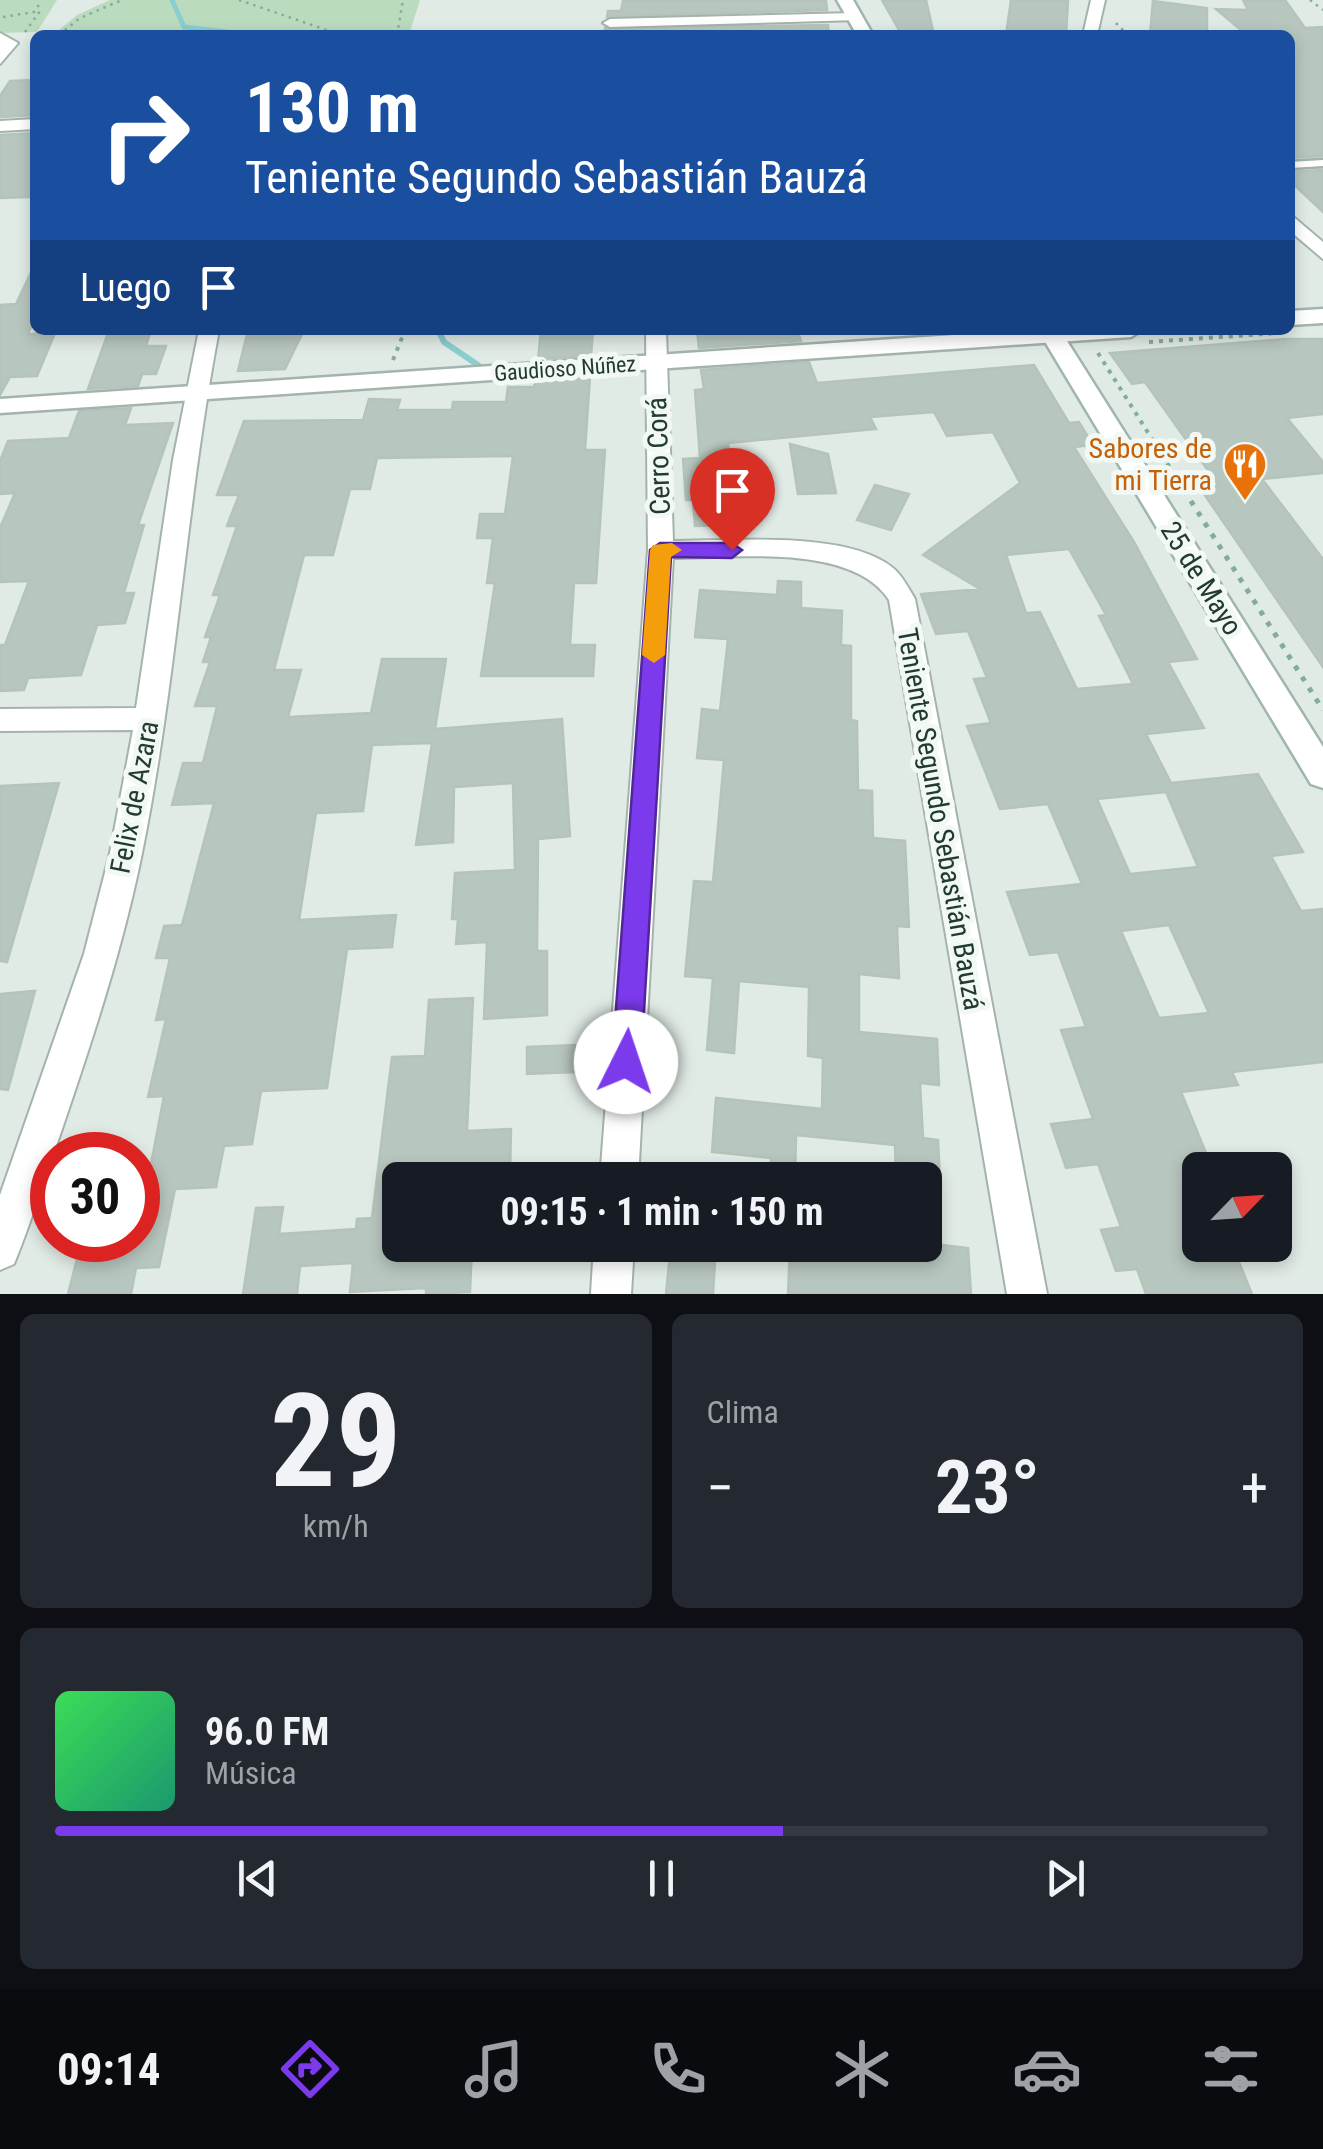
<!DOCTYPE html>
<html lang="es">
<meta charset="utf-8">
<style>
:root{--surface:#171b24;--page:#242831;--text:#f1f3f6;--muted:#9ea1a6;--line:#363941;--accent:#7c3aed}
body{margin:0;font-family:"Roboto Condensed",sans-serif;background:var(--page);color:var(--text);height:100vh;display:flex;flex-direction:column;font-size:38px;white-space:nowrap}
*{box-sizing:border-box;margin:0}
p{font-size:32px;color:var(--muted)}
.icon{flex:none;width:55px;height:55px;fill:none;stroke:currentColor;stroke-width:2;stroke-linecap:round;stroke-linejoin:round}
.map{position:relative;height:1294px;overflow:hidden}
.panel{display:flex;flex-direction:column;gap:20px;padding:20px;background:#0d0f14;flex:1}
.panel>*{flex:none}
.banner{position:absolute;left:30px;top:30px;width:1265px;height:305px;border-radius:15px;box-shadow:0 5px 15px #0003;background:#1a4fa0;color:#fff;overflow:hidden}
.needle{width:65px;rotate:65deg}
.buttons{position:absolute;left:1182px;top:1152px;display:grid;gap:20px}
.buttons a{display:grid;place-items:center;width:110px;height:110px;border-radius:15px;background:var(--surface);box-shadow:0 5px 15px #0003;font-size:50px}
.speed{position:absolute;left:30px;top:1132px;display:flex;gap:20px;font-size:50px;font-weight:700;text-align:center}
.speed>*{display:grid;place-content:center;width:130px;height:130px;border-radius:50%;background:var(--surface);box-shadow:0 5px 15px #0003;line-height:1}
.speed .limit{border:15px solid #d22;background:#fff;color:#111}
.pin{position:absolute;display:grid;place-items:center;width:85px;height:85px;color:#fff;margin:-102px -42px;border-radius:50% 50% 50% 0;rotate:-45deg;box-shadow:0 0 10px #0007}
.pin .icon{rotate:45deg}
.me{position:absolute;width:110px;margin:-55px;rotate:4deg;stroke-linejoin:round;filter:drop-shadow(0 0 8px #0008)}
.turn{display:flex;align-items:center;gap:35px;height:210px;padding:0 50px;font-size:45px}
.turn .icon{width:130px;height:130px;stroke-width:2.5}
.turn b{display:block;font-size:70px;line-height:85px}
.then{display:flex;align-items:center;height:95px;padding:0 50px;background:#0003;gap:20px;font-size:38px}
.big{font-size:75px;font-weight:700;line-height:1.1}
.panel .widget{flex:1;display:flex;flex-direction:column;justify-content:center;gap:15px;min-width:0;padding:0 35px;border-radius:15px;background:var(--page)}
.panel .dial{align-items:center;gap:0}
.dial b{font-size:130px;line-height:1}
.song{display:flex;align-items:center;gap:30px}
.cover{width:120px;height:120px;border-radius:15px;background:linear-gradient(135deg,hsl(130 70% 55%),hsl(160 70% 35%))}
.played{height:10px;border-radius:5px;background:linear-gradient(90deg,var(--accent) 60%,var(--line) 60%)}
.keys{display:flex;justify-content:space-around;direction:ltr}
.heat{display:flex;justify-content:space-between;align-items:center;font-size:55px;direction:ltr}
.panel .tiles{flex:1;display:grid;gap:20px;grid-template-columns:1fr 1fr}
.widget:last-child{grid-column:span 2}
.trip{position:absolute;left:382px;top:1162px;width:560px;height:100px;border-radius:15px;background:var(--surface);box-shadow:0 5px 15px #0003;font-weight:700;line-height:100px;text-align:center}
.tab-bar{display:flex;height:160px;justify-content:space-around;align-items:center;background:#090b0e;color:var(--muted)}
.tab-bar .icon{width:70px;height:70px}
.tab-bar .current{color:var(--accent)}
.tab-bar b{font-size:45px;color:var(--text)}
.map>svg:first-child{display:block}
.green{fill:#bbdbbf}
.lines{fill:none;stroke-linecap:round;stroke-linejoin:round}
.stream-far1{stroke:#8ccdce;stroke-width:5}
.stream{stroke:#8ccdce;stroke-width:6}
.building{fill:#b7c6be;stroke:#b4c4bb;stroke-width:2.5;fill-rule:evenodd}
.service-casing{stroke:#a4b3ab;stroke-width:5}
.minor-casing{stroke:#a4b3ab;stroke-width:4}
.tertiary-casing{stroke:#a4b3ab;stroke-width:5}
.secondary-casing{stroke:#a0b6ac;stroke-width:5}
.path-far2{stroke:#83ad9a;stroke-width:2.5;stroke-dasharray:2.5 5;stroke-linecap:butt}
.path-far1{stroke:#83ad9a;stroke-width:4;stroke-dasharray:4 6;stroke-linecap:butt}
.path{stroke:#83ad9a;stroke-width:5;stroke-dasharray:5 8;stroke-linecap:butt}
.service{fill:#fff;fill-rule:evenodd}
.minor{fill:#fff;fill-rule:evenodd}
.tertiary{fill:#fff;fill-rule:evenodd}
.secondary{fill:#fff;fill-rule:evenodd}
.route{fill:#7c3aed;stroke:#51269a;stroke-width:2.5}
.slow{fill:#f59e0b}
.labels{text-anchor:middle;stroke-width:10;stroke-linejoin:round;paint-order:stroke}
.far-street-label{font-size:22px;fill:#223b31;stroke:#f2f8f4}
.food-label{font-size:28px;fill:#c56008;stroke:#f2f8f4;text-anchor:end}
.street-label{font-size:28px;fill:#223b31;stroke:#f2f8f4}
</style>
<div class="map">
<svg width="1323" height="1294" viewBox="0 0 1323 1294">
<rect width="100%" height="100%" fill="#e1ebe5"/>
<path class="green" d="M0 0H57L37 32 0 33Z
M110 0H420L409 35H53L77 15Z"/>
<g class="lines">
<path class="stream-far1" d="M172 0 184 27 255 35"/>
<path class="stream" d="M438 330 444 342 478 365"/>
</g>
<path class="building" d="M826 0 827 10 607 17 608 11H621L623 1Z
M882 0H926L934 35H902Z
M1011 0H1068L1066 35H1006Z
M1243 0H1285L1305 28 1323 27V156L1290 158V35H1247L1216 9 1248 10Z
M1153 1 1207 8V35H1150Z
M828 25 829 35H604L605 28Z
M35 80V115L0 117V96L10 81Z
M35 133V186L29 197 0 198V135Z
M1323 170V212L1290 181V172Z
M35 264V317L28 334 55 333 37 376 10 377 0 395V305L16 304Z
M109 330H151L146 346H166L156 374H142L138 386 88 389Z
M248 330H304L285 369 238 371Z
M541 330H593L591 356 538 359Z
M697 330H797L801 341 699 348Z
M1285 339H1323V414L1287 418 1323 462V473L1262 479 1323 559V667L1200 488 1219 486 1145 382 1132 384 1110 353Z
M809 362 817 383 1034 365 1069 423 1079 422 1093 445 1074 447 1134 542 1197 659 1168 662 1204 728 1146 734 1171 783 1258 774 1303 852 1271 856 1301 911 1323 909V1062L1232 1072 1238 1085 1181 1092 1213 1170H1200V1245H1232L1252 1294H1146L1137 1269 1116 1271 1101 1230 1121 1227 1098 1164 1066 1168 1051 1124 1093 1119 1061 1030 1086 1027 1058 952 1030 955 1007 892 1082 884 1048 804 1000 809 967 726 991 723 974 679 987 678 968 631 936 634 921 594 980 589 923 555 1020 483 993 432 947 436 934 412 870 417 876 429 728 443 736 525 695 526 693 500H686L683 459 700 458 695 390 704 389 701 370ZM1069 549 1106 615 1099 616 1133 684 1077 689 1040 612 1026 613 1006 555ZM1166 792 1198 867 1130 874 1097 799ZM1169 925 1209 1013 1159 1018 1121 931Z
M590 377 585 450H605L596 583H574L570 645H595L593 676H481L495 583H487L493 538H477L480 514H505L513 456 377 458 370 489H350L333 555H304L274 670H301L288 717 371 713 382 659H446L435 729 562 719 570 836 538 839 537 951H547V1015L484 1019 487 942 456 944 458 919H452L455 873 515 870 513 783 454 787 453 842 416 845 432 743 372 745 363 811 316 813 299 920 396 915 392 947 347 949 327 1088 261 1091 252 1144 224 1146 216 1187 175 1189 159 1267 136 1268 131 1294H68L82 1240H138V1201H144L164 1096 148 1097 166 1019 156 1020 170 958H156L164 926 182 925 214 803 172 805 183 763H203L217 706H195L210 662H203L211 637H205L220 595H213L237 526H227L239 495H217L244 421 363 420 369 399 400 400 397 410H452L453 402H506L508 387H534L535 381Z
M131 408 125 425 173 423 138 525H144L124 593H134L125 623 97 625 81 675 28 678 24 690 0 691V645H5L29 581 0 582V528L15 493 0 494V461L8 441 69 438 79 411Z
M790 444 828 454 836 493 798 494Z
M875 485 909 494 891 530 857 520Z
M778 581 801 582V608L842 611 841 645 851 646V720L857 721 858 790 872 791 873 838 905 841 909 927 897 926 899 978 859 974V1032L937 1039 939 1085 920 1083 923 1138 938 1140 940 1180H896L895 1145 796 1135 795 1180H770L771 1158 712 1152 716 1098 822 1109 823 1058 808 1056 809 987 739 981 734 1053 707 1050 713 978 685 976 694 881 713 882 724 760 697 758 702 709 720 711 728 639 695 637 700 590 777 595Z
M59 783 7 962 0 961V786Z
M35 991 8 1090 0 1089V994Z
M473 998 467 1131 511 1129 510 1174 400 1180V1245H472L470 1292 426 1294V1288L350 1292 353 1263 300 1266 297 1294H243L256 1208 283 1207 279 1234 356 1229 357 1219 372 1218 392 1057 425 1056 429 1000Z
M575 1045V1072L527 1074V1047Z
M925 1243 968 1248 971 1294H788L790 1245Z
M671 1245H716L713 1294H666Z"/>
<g class="lines">
<g class="service-casing">
<path id="service" d="M1323 160V166L1290 168V162Z"/>
</g>
<g class="minor-casing">
<path id="minor" d="M1091 0H1105L1097 35H1083Z
M854 13 859 14V20L610 27 603 23 610 19Z
M0 33 18 43 0 64Z
M35 119V129L0 131V121Z
M1290 214 1323 242V259L1290 231Z
M199 330H219C186 503 177 680 142 853 123 947 93 1038 62 1129 46 1174 32 1220 14 1264L0 1270V1195L84 954 110 853 133 730 0 731V709L136 708 173 460Z
M646 330H666L673 541C730 541 847 530 893 568 902 575 909 589 915 599L1047 1294H1007L889 600C852 543 735 558 673 558L638 1180H600L648 550Z
M594 1245H634L631 1294H591Z"/>
</g>
<g class="tertiary-casing">
<path id="tertiary" d="M1323 309V323L1290 325V311Z
M1028 330H1142L1131 337 0 413V399Z"/>
</g>
<g class="secondary-casing">
<path id="secondary" d="M837 0H853L873 35H857Z
M1038 330H1060L1323 747V788L1311 784Z"/>
</g>
<path class="path-far2" d="M239 0 341 35
M1310 0 1323 10
M3 17 40 11
M1116 23 1128 35
M25 32 40 11 36 0
M59 35 80 18 122 0
M397 35 403 0"/>
<path class="path-far1" d="M1149 342 1278 333
M1098 353 1179 482
M393 360 405 330"/>
<path class="path" d="M1177 479 1323 710"/>
<use href="#service" class="service"/>
<use href="#minor" class="minor"/>
<use href="#tertiary" class="tertiary"/>
<use href="#secondary" class="secondary"/>
</g>
<path class="route" d="M660 543H732L742 550 732 558 671 557 641 1062 637 1072 626 1076 616 1072 612 1062 650 550Z"/>
<path class="slow" d="M672 543 682 550 671 557 665 655 654 663 642 655 650 550 653 545Z"/>
<defs>
<g id="restaurant-pin" transform="scale(2.25)"><path d="M0 17L-7.5 6A9.5 9.5 0 1 1 7.5 6Z" fill="#e8710a" stroke="#f2f8f4"/><path d="M-5-6h1v4h1v-4h1v4h1v-4h1v5L-1.5 .5V6h-2V.5L-5-1ZM5-6V6H3V1.5H1.5Q1.5-4 5-6Z" fill="#fff"/></g>
</defs>
<g fill-rule="evenodd">
<use href="#restaurant-pin" x="1245" y="464"/>
</g>
<g class="labels">
<g class="far-street-label">
<text transform="translate(565 368) rotate(-4)" y="8">Gaudioso Núñez</text>
</g>
<g class="food-label">
<text x="1212" y="458">Sabores de<tspan x="1212" dy="32">mi Tierra</tspan></text>
</g>
<g class="street-label">
<text transform="translate(658 456) rotate(-92)" y="10">Cerro Corá</text>
<text transform="translate(1202 578) rotate(58)" y="10">25 de Mayo</text>
<text transform="translate(134 797) rotate(-79)" y="10">Felix de Azara</text>
<text transform="translate(941 819) rotate(80)" y="10">Teniente Segundo Sebastián Bauzá</text>
</g>
</g>
</svg>
<div class="buttons">
<a><svg class="needle" viewBox="-14 -14 28 28"><path d="M0-13l5 13h-10z" fill="#e53935"/><path d="M0 13l5-13h-10z" fill="#9ea1a6"/></svg></a>
</div>
<div class="speed"><div class="limit">30</div></div>
<div class="pin" style="left:732px;top:550px;background:#d93025"><svg class="icon" aria-label="arrive" viewBox="0 0 24 24"><path d="M6 21V4h12l-3 4 3 4H6"/></svg></div>
<svg class="me" style="left:626px;top:1062px" viewBox="-20 -20 40 40"><circle r="19" fill="#fff"/><path d="M0-13L10 11 0 6-10 11z" fill="#7c3aed"/></svg>
<div class="trip">09:15 · 1 min · 150 m</div>
<div class="banner">
<div class="turn"><svg class="icon" aria-label="right" viewBox="0 0 24 24"><path d="M7 20v-9h11M14 6l5 5-5 5"/></svg><div><b>130 m</b>Teniente Segundo Sebastián Bauzá</div></div>
<div class="then">Luego<svg class="icon" aria-label="arrive" viewBox="0 0 24 24"><path d="M6 21V4h12l-3 4 3 4H6"/></svg></div>
</div>
</div>
<section class="panel">
<div class="tiles">
<div class="widget dial"><b>29</b><p>km/h</p></div>
<div class="widget"><p>Clima</p>
<div class="heat"><a>−</a><b class="big">23°</b><a>+</a></div>
</div>
<div class="widget">
<div class="song"><i class="cover"></i><div><b>96.0 FM</b><p>Música</p></div></div>
<div class="played"></div>
<div class="keys"><svg class="icon" aria-label="previous" viewBox="0 0 24 24"><path d="M18 5L8 12l10 7zM5 5v14"/></svg><svg class="icon" aria-label="pause" viewBox="0 0 24 24"><path d="M8 5v14M16 5v14"/></svg><svg class="icon" aria-label="next" viewBox="0 0 24 24"><path d="M6 5l10 7-10 7zM19 5v14"/></svg></div>
</div>
</div>
</section>
<nav class="tab-bar">
<b>09:14</b>
<svg class="icon current" aria-label="directions" viewBox="0 0 24 24"><path d="M12 3l9 9-9 9-9-9zM9 14v-3h6M13 9l2 2-2 2"/></svg>
<svg class="icon" aria-label="music" viewBox="0 0 24 24"><path d="M9 18V5l10-2v13"/><circle cx="6" cy="18" r="3"/><circle cx="16" cy="16" r="3"/></svg>
<svg class="icon" aria-label="phone" viewBox="0 0 24 24"><path d="M5 4h4l2 5-3 2q2 4 5 5l2-3 5 2v4C11 20 4 13 5 4z"/></svg>
<svg class="icon" aria-label="climate" viewBox="0 0 24 24"><path d="M12 3v18M4 7l16 10M4 17L20 7"/></svg>
<svg class="icon" aria-label="car" viewBox="0 0 24 24"><path d="M5 17H2v-5l4-1 3-4h7l3 4 3 1v5h-3M9 17h6M6 11h13"/><circle cx="7" cy="17" r="2"/><circle cx="17" cy="17" r="2"/></svg>
<svg class="icon" aria-label="filters" viewBox="0 0 24 24"><path d="M4 7h16M4 17h16"/><circle cx="9" cy="7" r="2"/><circle cx="15" cy="17" r="2"/></svg>
</nav>
